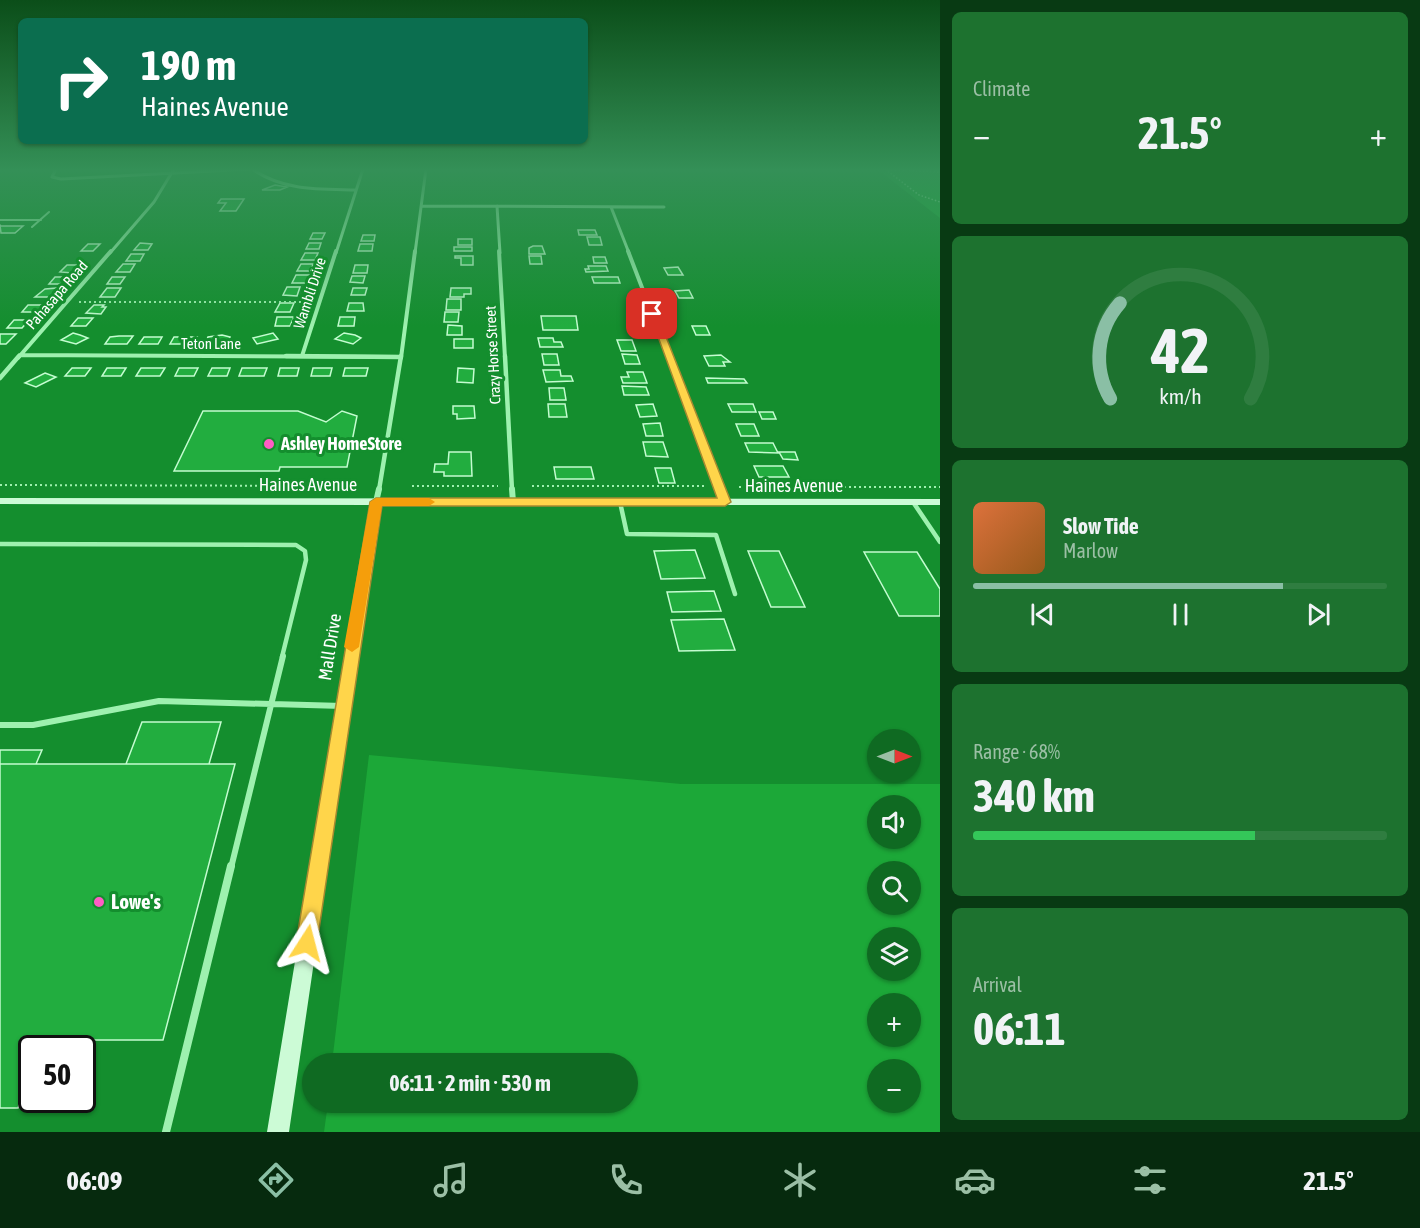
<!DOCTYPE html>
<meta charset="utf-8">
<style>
:root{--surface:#0f6a22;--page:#1d722f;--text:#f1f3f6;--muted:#9bbfa5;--line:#2f7d40;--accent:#8abfa5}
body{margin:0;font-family:"Asap Condensed",sans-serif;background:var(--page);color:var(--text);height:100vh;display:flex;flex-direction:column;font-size:22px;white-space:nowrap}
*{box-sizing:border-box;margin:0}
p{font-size:20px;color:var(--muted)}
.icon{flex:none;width:33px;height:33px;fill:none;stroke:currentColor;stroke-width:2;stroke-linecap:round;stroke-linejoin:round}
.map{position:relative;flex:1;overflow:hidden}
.panel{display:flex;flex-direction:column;gap:12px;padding:12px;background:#083a13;width:480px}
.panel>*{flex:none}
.banner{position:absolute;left:18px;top:18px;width:570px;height:126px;border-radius:9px;box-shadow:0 2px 4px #0004;background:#0b6e4f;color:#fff;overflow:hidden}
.needle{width:39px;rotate:90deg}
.tools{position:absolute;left:867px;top:729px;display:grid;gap:12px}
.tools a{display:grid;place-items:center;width:54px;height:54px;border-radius:50%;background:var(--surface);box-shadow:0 2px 4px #0004;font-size:30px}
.speed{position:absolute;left:18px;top:1035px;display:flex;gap:12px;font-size:30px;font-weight:700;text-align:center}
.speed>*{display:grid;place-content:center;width:78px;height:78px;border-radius:50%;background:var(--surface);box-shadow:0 2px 4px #0004;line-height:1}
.speed .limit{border:3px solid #111;border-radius:9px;background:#fff;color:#111}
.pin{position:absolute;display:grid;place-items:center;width:51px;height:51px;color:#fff;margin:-26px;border-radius:12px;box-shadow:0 3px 9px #0006}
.me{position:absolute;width:66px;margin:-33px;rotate:9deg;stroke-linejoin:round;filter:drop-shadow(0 0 4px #0008)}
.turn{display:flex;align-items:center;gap:21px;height:126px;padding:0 24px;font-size:27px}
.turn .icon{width:78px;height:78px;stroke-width:2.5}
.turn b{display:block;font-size:42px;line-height:51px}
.big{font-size:45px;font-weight:700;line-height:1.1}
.panel .widget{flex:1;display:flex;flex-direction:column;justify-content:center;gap:9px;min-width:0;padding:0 21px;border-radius:9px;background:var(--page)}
.panel .dial{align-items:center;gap:0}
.dial svg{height:156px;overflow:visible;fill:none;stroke:var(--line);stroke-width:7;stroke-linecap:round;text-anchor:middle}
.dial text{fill:var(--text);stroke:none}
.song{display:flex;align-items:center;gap:18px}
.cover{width:72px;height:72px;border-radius:9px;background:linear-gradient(135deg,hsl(20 70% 55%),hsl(30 70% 35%))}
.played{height:6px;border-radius:3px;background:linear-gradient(90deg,var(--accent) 75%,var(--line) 75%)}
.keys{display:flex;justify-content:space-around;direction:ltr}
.heat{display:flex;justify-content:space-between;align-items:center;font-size:33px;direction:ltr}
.charge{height:9px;border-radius:4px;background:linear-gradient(90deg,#34c759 68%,var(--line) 0)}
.trip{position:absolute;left:302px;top:1053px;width:336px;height:60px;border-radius:30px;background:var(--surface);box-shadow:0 2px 4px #0004;font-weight:700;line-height:60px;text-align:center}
.dock{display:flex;height:96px;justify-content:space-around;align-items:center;background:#062a0e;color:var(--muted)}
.dock .icon{width:42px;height:42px}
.dock .current{color:var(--accent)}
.dock b{font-size:27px;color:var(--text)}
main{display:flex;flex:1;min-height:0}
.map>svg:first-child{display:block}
.green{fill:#1ca838;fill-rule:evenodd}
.building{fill:#22ad3f;stroke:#c4fcd0;stroke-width:1.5}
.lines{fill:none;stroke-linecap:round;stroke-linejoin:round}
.path-far1{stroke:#9ef1af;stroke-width:1.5;stroke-dasharray:1.5 2;stroke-linecap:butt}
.path{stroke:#9ef1af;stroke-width:2;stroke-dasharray:2 3;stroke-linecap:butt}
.lane-far3{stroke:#9ef1af;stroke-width:2}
.lane-far2{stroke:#9ef1af;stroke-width:4.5}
.lane-far1{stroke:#9ef1af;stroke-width:6}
.lane{stroke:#9ef1af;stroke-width:8}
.street-far3{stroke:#9ef1af;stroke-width:3}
.street-far2{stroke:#9ef1af;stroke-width:4}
.street-far1{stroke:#9ef1af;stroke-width:4.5}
.street{stroke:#9ef1af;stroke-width:6}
.secondary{fill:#ccfbd6;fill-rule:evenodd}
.route{fill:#ffd54a;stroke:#a68a30;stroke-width:1.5}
.slow{fill:#f59e0b}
.poi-dot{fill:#ff5dc4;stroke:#148e2e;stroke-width:2}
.labels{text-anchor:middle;stroke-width:6;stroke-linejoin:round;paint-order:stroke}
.far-street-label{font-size:15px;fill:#fff;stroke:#148e2e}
.poi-label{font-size:18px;font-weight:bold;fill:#fff;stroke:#148e2e;text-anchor:start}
.street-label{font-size:18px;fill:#fff;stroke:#148e2e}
.near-poi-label{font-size:21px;font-weight:bold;fill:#fff;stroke:#148e2e;text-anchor:start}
</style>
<main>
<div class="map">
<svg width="940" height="1132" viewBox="0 0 940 1132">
<rect width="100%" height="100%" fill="#148e2e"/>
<path class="green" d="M877 169H940V218Z
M369 755 681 784H940V1132H324L328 1103 627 1102V1064L332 1063ZM878 806H910V838H878ZM878 872H910V904H878ZM878 938H910V970H878ZM878 1004H910V1036H878ZM878 1070H910V1102H878Z"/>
<path class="building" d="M275 185 287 187 280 190H262Z
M221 199H244L236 211H220L226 203H218Z
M0 225 1 226H23L15 233H1Z
M578 230H595L597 235H579Z
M313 233H325L322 239H310Z
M363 235H375L374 241H361Z
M587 237H600L602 245H589Z
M458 239H472V245H458Z
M140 243 152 244 148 250H134Z
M309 243H321L319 249H306Z
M88 244H100L93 251H81Z
M360 244H373L372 251H358Z
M533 246H542L545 254H529V248Z
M454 247H472V251H454Z
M305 253H318L315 260H301Z
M131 254H144L140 261H126Z
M455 256H473V265H461V258H455Z
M529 256H541L542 264H530Z
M593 257H605L607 263H594Z
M123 264H135L130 272H116Z
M301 264H313L311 271H297Z
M67 265H81L73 273 60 272Z
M355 265H368L367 273H353Z
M588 266H606L608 271 586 272 585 269H589Z
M678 267 683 275H668L664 268Z
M296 275H309L307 283H292Z
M352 276H365L363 283 350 282Z
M55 277H69L62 284H49Z
M112 277H125L120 284H107Z
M592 277H618L620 283H594Z
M287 287H300L297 296 283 295Z
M58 288 51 297H35L45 289Z
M107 288H121L115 297H100Z
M353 288H367L365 295H351Z
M451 288H471V294H464V297H450Z
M689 290 693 298H679L675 291Z
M447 299H461V310H446Z
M280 303H294L290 312H275Z
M349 303H363L364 311H347Z
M28 305H43L37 312H22Z
M94 305H104L102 307H106L101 314 86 313Z
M445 312H459L458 322H444Z
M541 316H576L578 330H543Z
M277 317H294L290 326H275Z
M340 317H355L354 326H338Z
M78 318H93L86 326H71Z
M14 320H29L22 328H7Z
M448 325 462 326V335H447Z
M692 326H706L710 335H696Z
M73 333 80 335 88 338 76 344 61 340Z
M273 333 278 339 257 344 253 338Z
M344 333 355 335 361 338 353 344 335 339Z
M0 334H16L6 344H0Z
M222 335 230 337 227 344H205L208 337Z
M119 336H133L127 344H105L110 337Z
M144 337H162L158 344H139Z
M174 337H197L193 344H170Z
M538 338H553L554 342H561L563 347H540Z
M454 339H473V348H454Z
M617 340H632L636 351H621Z
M542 354H557L559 365H544Z
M622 354 637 355 640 364H625Z
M721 355 730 362H723L725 366H709L704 356Z
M72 368H91L85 376H65Z
M107 368H126L121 376H102Z
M141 368H165L160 376H136Z
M179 368H198L194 376H175Z
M212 368H230L227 376H208Z
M242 368H267L264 376H239Z
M280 368H299L297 376H278Z
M313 368H332L330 376H311Z
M345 368H368L366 376H343Z
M458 368 474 369 473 383 457 382Z
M543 370H560L561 376H571L573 381 546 382Z
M627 372H643L647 383H623L621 377H629Z
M45 373 56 377 36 387 25 383Z
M706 378 744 379 747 383H708Z
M622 386 646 387 649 395H624Z
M549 388H564L566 400H550Z
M548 404H565L567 417H549Z
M653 404 657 416 640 417 636 405Z
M728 404H753L756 412H732Z
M453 406H474L475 418 457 419V414H453Z
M203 411H298L326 422 342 411 357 416 347 467H280L279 471H174Z
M759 412H773L776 419H762Z
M660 423 663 436H646L643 424Z
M736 424H754L759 436H741Z
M643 442H663L668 457 646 456Z
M745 443H773L778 453 749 452Z
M449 452H471L472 476H444V472H434L435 464H448Z
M779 452H795L798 460 783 459Z
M754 466H783L789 477H759Z
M554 467H591L594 479H556Z
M655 468H671L675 483H659Z
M695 550 705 578 661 579 654 551Z
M748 551H779L805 607H771Z
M864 552H917L940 589V616H899Z
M714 591 721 611 672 612 667 592Z
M724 619 735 650 679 651 671 620Z
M142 722H221L209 764H126Z
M0 750H42L36 764H0Z
M0 764H235L163 1040H42L39 1048H32V1070L18 1108H0Z"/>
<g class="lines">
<path class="path-far1" d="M885 169 919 195 940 202
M888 170 940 172"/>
<path class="path" d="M79 302H309
M0 485 359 486
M412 486H498
M532 486H704
M739 487H940"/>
<path class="lane-far3" d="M0 220H41
M32 227 49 212"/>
<path class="lane-far2" d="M620 502 627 534 716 535 735 594
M913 502 940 542
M0 544 296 545 305 551 306 560 282 657"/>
<path class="lane-far1" d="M0 725H33L159 701 343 706
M231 868 283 656"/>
<path class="lane" d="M166 1132 231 866"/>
<path class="street-far3" d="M56 169 52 177 61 179 250 169
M252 169C284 191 319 189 356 190
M422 206 664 207
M497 206 500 253
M611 207 629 253
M110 253 154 202 174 169
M336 253 363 169
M415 253 426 169"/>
<path class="street-far2" d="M499 251 505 358
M628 251 669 358
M20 355 401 357
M302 356 336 251
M18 358 111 251
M401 358 415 251"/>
<path class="street-far1" d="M286 356 401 357
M505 356 512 490
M669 356 720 490
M0 378 19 356
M379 490 401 356"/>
<path class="street" d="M512 489 513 502
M720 489 725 502
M376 502 379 489"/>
<path class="secondary" d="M0 498 940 499V505H381L289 1132H267L370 505 0 504Z"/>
</g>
<linearGradient id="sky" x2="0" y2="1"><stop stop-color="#0b4e19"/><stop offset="0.52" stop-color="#349057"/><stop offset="1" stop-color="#349057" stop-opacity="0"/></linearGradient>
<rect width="940" height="327" fill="url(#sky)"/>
<path class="route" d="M649 312 657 314 731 502 725 506H382L317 943 314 950 307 953 299 950 296 943 370 502 376 498H717Z"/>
<path class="slow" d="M376 498H429L435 502 429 506H382L359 647 352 652 344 647 370 502Z"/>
<g class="poi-dot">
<circle cx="269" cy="444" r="6"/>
<circle cx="99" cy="902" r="6"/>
</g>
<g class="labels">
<g class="far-street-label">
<text transform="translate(310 293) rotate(-72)" y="5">Wambli Drive</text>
<text transform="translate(57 295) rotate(-49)" y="5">Pahasapa Road</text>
<text x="211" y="349">Teton Lane</text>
<text transform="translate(493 355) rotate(-93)" y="5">Crazy Horse Street</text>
</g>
<g class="poi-label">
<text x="281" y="450">Ashley HomeStore</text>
</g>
<g class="street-label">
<text x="308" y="491">Haines Avenue</text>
<text x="794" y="492">Haines Avenue</text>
<text transform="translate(330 647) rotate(-81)" y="6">Mall Drive</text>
</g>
<g class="near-poi-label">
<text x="111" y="909">Lowe's</text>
</g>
</g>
</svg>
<div class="tools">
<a><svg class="needle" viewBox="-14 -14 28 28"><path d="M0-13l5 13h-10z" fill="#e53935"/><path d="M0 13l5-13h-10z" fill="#9bbfa5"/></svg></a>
<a><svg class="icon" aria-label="sound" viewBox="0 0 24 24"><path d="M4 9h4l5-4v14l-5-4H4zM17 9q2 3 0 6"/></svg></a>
<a><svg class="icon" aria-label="search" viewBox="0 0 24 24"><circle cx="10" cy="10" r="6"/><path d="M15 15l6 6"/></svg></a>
<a><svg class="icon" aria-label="layers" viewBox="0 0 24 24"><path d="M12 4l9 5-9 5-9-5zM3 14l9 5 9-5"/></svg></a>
<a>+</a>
<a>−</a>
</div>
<div class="speed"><div class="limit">50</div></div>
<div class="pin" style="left:652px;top:314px;background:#d93025"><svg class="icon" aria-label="arrive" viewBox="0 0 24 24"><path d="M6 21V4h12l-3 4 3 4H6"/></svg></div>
<svg class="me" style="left:307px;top:943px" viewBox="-20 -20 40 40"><path d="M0-17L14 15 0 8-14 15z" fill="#ffd54a" stroke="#fff" stroke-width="4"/></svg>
<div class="trip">06:11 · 2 min · 530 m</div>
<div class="banner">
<div class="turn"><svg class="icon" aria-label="right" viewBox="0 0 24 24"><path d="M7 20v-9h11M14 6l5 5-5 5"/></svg><div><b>190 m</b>Haines Avenue</div></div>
</div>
</div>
<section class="panel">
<div class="widget"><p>Climate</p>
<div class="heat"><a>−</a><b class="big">21.5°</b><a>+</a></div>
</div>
<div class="widget dial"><svg viewBox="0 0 100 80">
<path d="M14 69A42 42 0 1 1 86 69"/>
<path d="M14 69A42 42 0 0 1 19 20" stroke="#8abfa5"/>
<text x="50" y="56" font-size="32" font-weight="700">42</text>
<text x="50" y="72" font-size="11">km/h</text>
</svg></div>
<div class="widget">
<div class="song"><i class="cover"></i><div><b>Slow Tide</b><p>Marlow</p></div></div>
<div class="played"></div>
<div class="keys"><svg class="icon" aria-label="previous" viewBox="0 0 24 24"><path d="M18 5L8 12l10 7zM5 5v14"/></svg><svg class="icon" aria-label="pause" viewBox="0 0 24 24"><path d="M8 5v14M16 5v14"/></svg><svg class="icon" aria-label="next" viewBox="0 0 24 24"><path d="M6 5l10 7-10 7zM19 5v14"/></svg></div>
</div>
<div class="widget"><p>Range · 68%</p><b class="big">340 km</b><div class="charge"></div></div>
<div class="widget"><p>Arrival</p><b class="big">06:11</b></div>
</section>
</main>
<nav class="dock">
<b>06:09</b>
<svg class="icon current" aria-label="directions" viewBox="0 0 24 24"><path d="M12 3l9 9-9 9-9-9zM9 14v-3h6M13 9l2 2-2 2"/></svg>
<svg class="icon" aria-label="music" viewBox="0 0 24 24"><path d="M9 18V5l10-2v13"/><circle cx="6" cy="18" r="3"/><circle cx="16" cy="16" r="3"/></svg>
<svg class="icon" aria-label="phone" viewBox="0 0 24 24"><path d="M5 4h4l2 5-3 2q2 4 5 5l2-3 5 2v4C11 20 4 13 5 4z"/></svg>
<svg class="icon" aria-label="climate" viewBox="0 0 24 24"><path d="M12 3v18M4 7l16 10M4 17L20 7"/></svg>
<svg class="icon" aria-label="car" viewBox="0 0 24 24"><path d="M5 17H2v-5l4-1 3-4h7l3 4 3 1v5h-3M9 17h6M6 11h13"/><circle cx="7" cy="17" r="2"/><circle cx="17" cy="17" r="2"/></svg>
<svg class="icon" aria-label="filters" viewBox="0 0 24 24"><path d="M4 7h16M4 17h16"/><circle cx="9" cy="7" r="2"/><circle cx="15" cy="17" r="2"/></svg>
<b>21.5°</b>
</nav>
